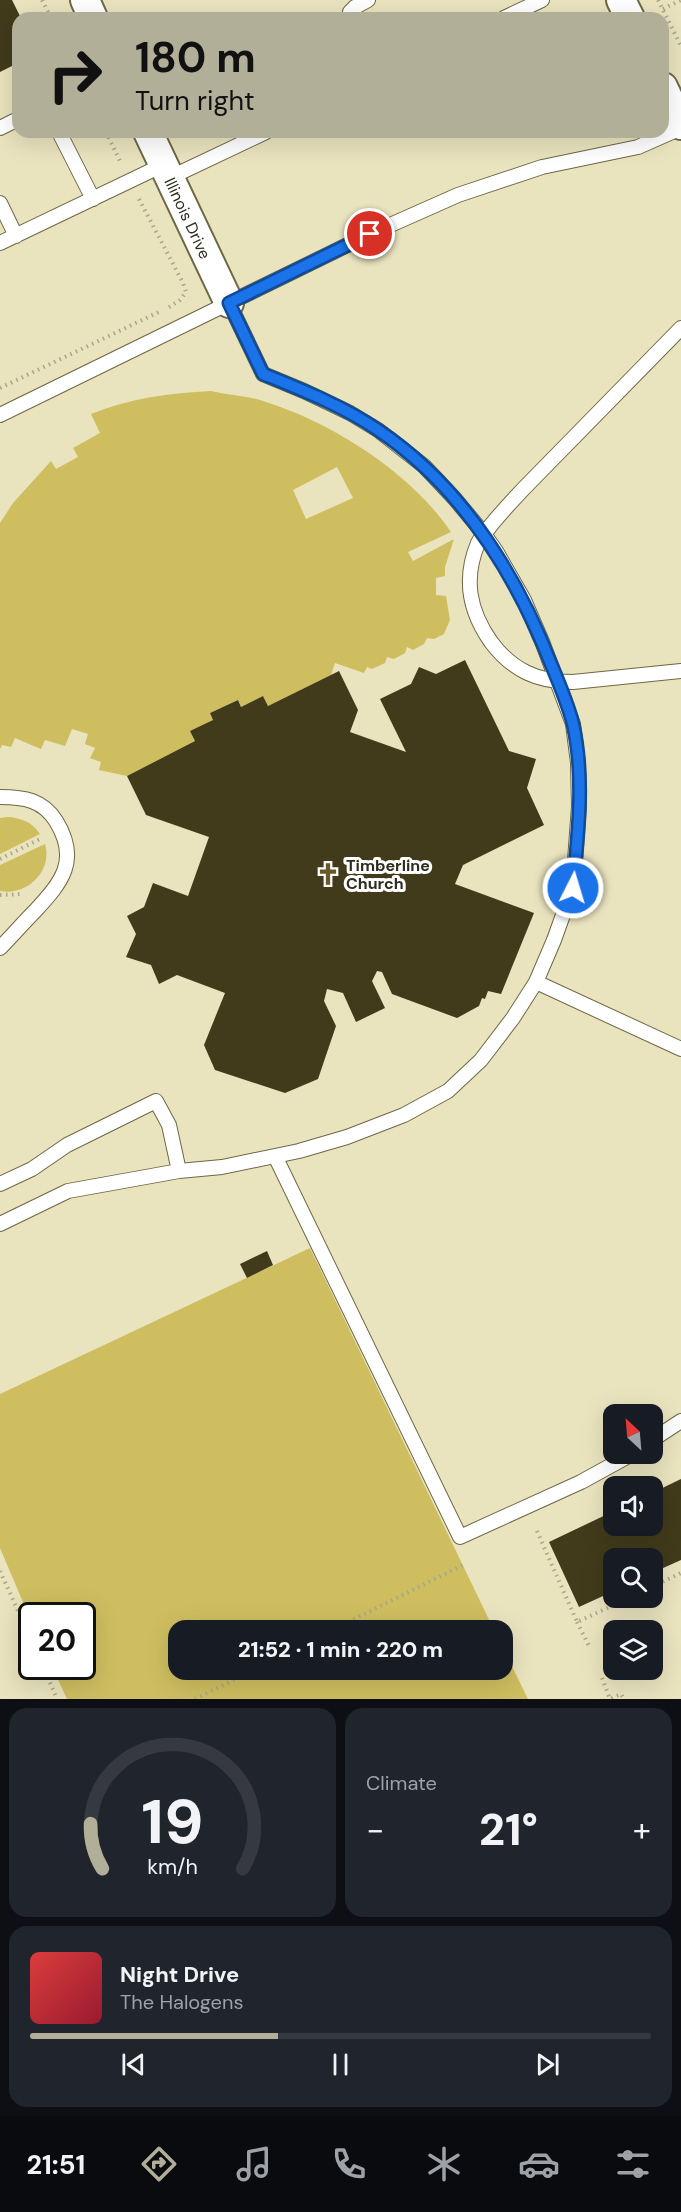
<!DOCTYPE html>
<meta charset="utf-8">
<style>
:root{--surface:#171b24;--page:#20242c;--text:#f1f3f6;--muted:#9ea1a6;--line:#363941;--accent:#b2af99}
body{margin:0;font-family:"DM Sans",sans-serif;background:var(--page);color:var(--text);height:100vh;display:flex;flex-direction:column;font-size:22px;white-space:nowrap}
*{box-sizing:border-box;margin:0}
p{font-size:20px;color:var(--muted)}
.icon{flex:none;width:33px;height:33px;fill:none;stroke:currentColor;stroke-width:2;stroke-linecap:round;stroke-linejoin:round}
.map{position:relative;height:1699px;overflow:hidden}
.drawer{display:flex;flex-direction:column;gap:9px;padding:9px;background:#0d0f14;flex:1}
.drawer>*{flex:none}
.guide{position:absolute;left:12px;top:12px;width:657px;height:126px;border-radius:18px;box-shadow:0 6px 24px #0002;background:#b2af99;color:#111;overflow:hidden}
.needle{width:39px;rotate:334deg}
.tools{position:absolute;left:603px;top:1404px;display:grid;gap:12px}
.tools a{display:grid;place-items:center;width:60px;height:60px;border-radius:12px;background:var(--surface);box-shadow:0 6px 24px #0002;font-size:30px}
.speed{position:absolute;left:18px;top:1602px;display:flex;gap:12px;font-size:30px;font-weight:700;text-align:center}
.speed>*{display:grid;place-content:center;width:78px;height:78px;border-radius:50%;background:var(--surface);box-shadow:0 6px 24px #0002;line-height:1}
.speed .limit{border:3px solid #111;border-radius:9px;background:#fff;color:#111}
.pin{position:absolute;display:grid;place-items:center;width:51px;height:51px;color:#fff;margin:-26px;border:3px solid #fff;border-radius:50%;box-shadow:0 2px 6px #0007}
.me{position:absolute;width:66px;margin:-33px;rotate:5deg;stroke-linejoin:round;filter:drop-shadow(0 0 4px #0008)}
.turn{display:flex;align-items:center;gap:21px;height:126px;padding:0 24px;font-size:27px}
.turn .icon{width:78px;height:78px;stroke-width:2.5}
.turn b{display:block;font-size:42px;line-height:51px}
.big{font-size:45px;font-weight:800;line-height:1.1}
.drawer .widget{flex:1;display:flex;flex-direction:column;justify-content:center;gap:9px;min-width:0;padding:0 21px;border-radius:18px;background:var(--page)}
.drawer .dial{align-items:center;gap:0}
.dial svg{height:156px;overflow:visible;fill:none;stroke:var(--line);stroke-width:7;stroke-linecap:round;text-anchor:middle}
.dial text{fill:var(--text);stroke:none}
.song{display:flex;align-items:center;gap:18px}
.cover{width:72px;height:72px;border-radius:9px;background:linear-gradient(135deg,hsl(0 70% 55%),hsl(350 70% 35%))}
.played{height:6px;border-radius:3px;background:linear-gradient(90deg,var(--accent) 40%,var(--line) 40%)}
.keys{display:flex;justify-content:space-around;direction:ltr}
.heat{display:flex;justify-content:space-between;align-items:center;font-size:33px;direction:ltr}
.drawer .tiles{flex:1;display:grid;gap:9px;grid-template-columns:1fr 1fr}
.widget:last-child{grid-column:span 2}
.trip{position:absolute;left:168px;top:1620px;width:345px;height:60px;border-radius:18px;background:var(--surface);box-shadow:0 6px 24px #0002;font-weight:800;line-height:60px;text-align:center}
.tab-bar{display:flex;height:96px;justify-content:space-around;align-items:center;background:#090b0e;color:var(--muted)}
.tab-bar .icon{width:42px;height:42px}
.tab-bar .selected{color:var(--accent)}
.tab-bar b{font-size:27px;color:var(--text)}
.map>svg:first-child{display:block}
.green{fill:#cebe60;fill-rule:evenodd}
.building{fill:#413b1b}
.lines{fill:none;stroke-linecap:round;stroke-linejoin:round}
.lane-casing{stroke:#6d6846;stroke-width:16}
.street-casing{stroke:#6d6846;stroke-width:32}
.path{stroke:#aaa688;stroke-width:4;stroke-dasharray:1.5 4.5;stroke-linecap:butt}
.lane{stroke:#fff;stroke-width:14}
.street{stroke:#fff;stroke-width:28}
.route-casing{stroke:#114b97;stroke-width:15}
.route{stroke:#1a73e8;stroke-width:10}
.labels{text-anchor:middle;stroke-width:6;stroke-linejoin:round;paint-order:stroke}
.street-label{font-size:16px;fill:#2e2c1e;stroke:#fff}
.poi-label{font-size:16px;font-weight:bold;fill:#2e2c1e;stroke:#fff;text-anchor:start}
</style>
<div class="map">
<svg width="681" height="1699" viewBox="0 0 681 1699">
<rect width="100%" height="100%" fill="#e9e3be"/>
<path class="green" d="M211 391C229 395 249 396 266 402 333 423 411 473 451 532L408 552 413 561 454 539 445 567V576L436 578V595L446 596 450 620 444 634 434 639 427 638 424 644 413 650 407 647 405 653 394 659 387 657 385 663 372 669 367 667 364 673 335 663 331 675 268 706 263 696 241 707 238 700 210 713 213 720 191 732 195 741 127 776 99 770 101 762 90 758 95 748 85 744 88 734 72 729 65 746 45 740 41 749 15 738 11 747 2 745 0 749V523L13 503 51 461 56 469 78 457 73 448 100 433 91 414C131 398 169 393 211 391ZM337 467 353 498 306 519 293 490Z
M8 817C22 818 32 822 40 834L0 854V818Z
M45 844C53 871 27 896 0 891V865Z
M310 1248 494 1630H178V1670H502L503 1648 528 1699H67L52 1667 82 1666V1616H32L31 1621 0 1548V1394Z"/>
<path class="building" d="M0 0H12L21 18H18V63L0 72Z
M465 660 509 751 536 759 527 788 544 825 463 865 455 884 534 913 501 994 488 991 485 999 482 998 479 1006 457 1018 392 994 382 972 377 971 372 981 385 1008 356 1022 343 993 327 989 324 1001 336 1026 318 1079 285 1093 215 1070 204 1045 225 993 177 975 159 984 151 965 126 957 136 934 127 916 144 907 153 883 188 896 209 837 146 815 127 776 195 741 190 731 213 720 210 713 238 700 241 707 263 696 268 706 339 671 358 710 350 732 406 752 380 699 411 684 419 667 436 674Z
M267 1251 273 1265 247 1278 240 1264Z
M681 1479V1560L652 1573V1558H614V1591L579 1607 549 1542 614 1511V1526H652V1493Z"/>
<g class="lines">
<g class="lane-casing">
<path id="lane" d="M351 18 350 12 355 7 368 0
M504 18 542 0
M0 128 18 119
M59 132 93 199
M169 178 266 132
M0 203 16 236
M0 243 163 165
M681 328C633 377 585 426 537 475 521 491 506 507 491 525 487 531 481 537 478 543 463 579 469 611 491 642 512 670 537 682 573 682L681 671
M0 415 370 234 458 195 542 167 638 147 681 128
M0 797C24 797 43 800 56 821 80 860 62 882 35 911 23 923 12 936 0 948
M536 982 681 1049
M275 1156 460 1537 581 1482 632 1454
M0 1184 32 1169 67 1145 156 1101 169 1125 179 1171
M0 1224 68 1191 179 1171 222 1167 299 1151 347 1137 404 1115 448 1091 481 1060 513 1018 536 982 554 940 573 887 579 806 578 763 573 724 543 644 524 600 496 551 484 534 455 499 424 466 378 430 350 413 304 391 263 374 229 303
M652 1440 681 1421"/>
</g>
<g class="street-casing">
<path id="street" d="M85 0 93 18
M621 0 630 18
M663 87 681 125
M148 132 229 303"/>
</g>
<path class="path" d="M42 0 51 18
M658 0 681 46
M663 9 681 0
M106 132 121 163
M139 199 183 283 186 292 180 300 166 309
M0 388 159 312
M0 859 42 838
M0 895 22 894
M537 1531 577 1622 629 1598
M0 1571 32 1642
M652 1587 681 1573
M577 1622 589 1646
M332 1630 463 1565
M43 1666 57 1699
M602 1678 610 1699 621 1694 624 1699
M195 1699 254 1670"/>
<use href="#lane" class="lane"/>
<use href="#street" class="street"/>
</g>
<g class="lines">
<g class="route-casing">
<path id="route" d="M370 234 229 303 263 374C302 390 343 406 378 430 461 486 515 572 551 664 559 683 568 704 573 724 585 777 578 834 573 888"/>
</g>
<use href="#route" class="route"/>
</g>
<defs>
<g id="church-bare" transform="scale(1.8)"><path d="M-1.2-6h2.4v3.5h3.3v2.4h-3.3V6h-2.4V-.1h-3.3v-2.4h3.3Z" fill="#645b28" stroke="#fff" stroke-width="2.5" paint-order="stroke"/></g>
</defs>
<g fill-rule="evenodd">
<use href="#church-bare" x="328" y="874"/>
</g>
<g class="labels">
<g class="street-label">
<text transform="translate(188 218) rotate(65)" y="6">Illinois Drive</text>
</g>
<g class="poi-label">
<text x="346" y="871">Timberline<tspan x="346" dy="18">Church</tspan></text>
</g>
</g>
</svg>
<div class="tools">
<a><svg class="needle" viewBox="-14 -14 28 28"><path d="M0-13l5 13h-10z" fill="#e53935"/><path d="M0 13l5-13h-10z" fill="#9ea1a6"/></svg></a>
<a><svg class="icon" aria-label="sound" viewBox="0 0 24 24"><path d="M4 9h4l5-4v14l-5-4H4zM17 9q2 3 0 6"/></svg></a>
<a><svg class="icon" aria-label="search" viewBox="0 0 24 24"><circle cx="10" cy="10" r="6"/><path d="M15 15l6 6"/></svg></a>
<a><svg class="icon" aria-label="layers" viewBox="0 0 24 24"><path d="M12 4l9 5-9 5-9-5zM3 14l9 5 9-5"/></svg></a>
</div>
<div class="speed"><div class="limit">20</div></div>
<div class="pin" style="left:370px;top:234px;background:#d93025"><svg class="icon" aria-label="arrive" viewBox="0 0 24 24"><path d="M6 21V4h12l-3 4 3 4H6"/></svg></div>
<svg class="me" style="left:573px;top:888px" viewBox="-20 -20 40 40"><circle r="17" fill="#1a73e8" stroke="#fff" stroke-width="3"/><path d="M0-11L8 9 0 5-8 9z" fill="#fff"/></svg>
<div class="trip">21:52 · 1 min · 220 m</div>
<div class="guide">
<div class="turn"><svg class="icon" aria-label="right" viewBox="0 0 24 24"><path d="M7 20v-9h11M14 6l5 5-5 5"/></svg><div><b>180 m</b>Turn right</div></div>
</div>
</div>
<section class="drawer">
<div class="tiles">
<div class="widget dial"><svg viewBox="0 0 100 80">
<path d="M14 69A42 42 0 1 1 86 69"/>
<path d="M14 69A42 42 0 0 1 8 46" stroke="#b2af99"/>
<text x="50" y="56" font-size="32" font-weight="700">19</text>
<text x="50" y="72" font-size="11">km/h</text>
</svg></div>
<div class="widget"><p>Climate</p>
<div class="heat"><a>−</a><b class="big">21°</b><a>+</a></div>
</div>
<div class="widget">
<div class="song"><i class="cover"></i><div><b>Night Drive</b><p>The Halogens</p></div></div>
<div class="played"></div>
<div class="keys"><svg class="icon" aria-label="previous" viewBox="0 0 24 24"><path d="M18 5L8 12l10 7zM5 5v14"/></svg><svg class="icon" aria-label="pause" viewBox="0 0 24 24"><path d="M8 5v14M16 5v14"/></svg><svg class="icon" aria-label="next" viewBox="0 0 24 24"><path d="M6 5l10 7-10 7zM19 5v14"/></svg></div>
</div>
</div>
</section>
<nav class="tab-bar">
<b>21:51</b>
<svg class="icon selected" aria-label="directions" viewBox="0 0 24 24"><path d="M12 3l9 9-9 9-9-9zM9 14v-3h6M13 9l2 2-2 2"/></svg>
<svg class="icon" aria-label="music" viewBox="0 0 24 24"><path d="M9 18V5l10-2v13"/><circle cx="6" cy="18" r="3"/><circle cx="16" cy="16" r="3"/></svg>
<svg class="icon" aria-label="phone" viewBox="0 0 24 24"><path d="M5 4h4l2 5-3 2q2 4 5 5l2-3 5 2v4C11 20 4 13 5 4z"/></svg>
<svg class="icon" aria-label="climate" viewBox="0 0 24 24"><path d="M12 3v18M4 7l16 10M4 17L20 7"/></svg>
<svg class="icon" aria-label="car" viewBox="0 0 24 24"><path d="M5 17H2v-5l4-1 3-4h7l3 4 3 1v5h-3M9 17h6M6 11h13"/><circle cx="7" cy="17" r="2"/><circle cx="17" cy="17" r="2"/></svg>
<svg class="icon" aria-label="filters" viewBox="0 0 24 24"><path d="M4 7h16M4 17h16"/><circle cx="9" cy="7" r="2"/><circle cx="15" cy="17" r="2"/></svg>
</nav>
